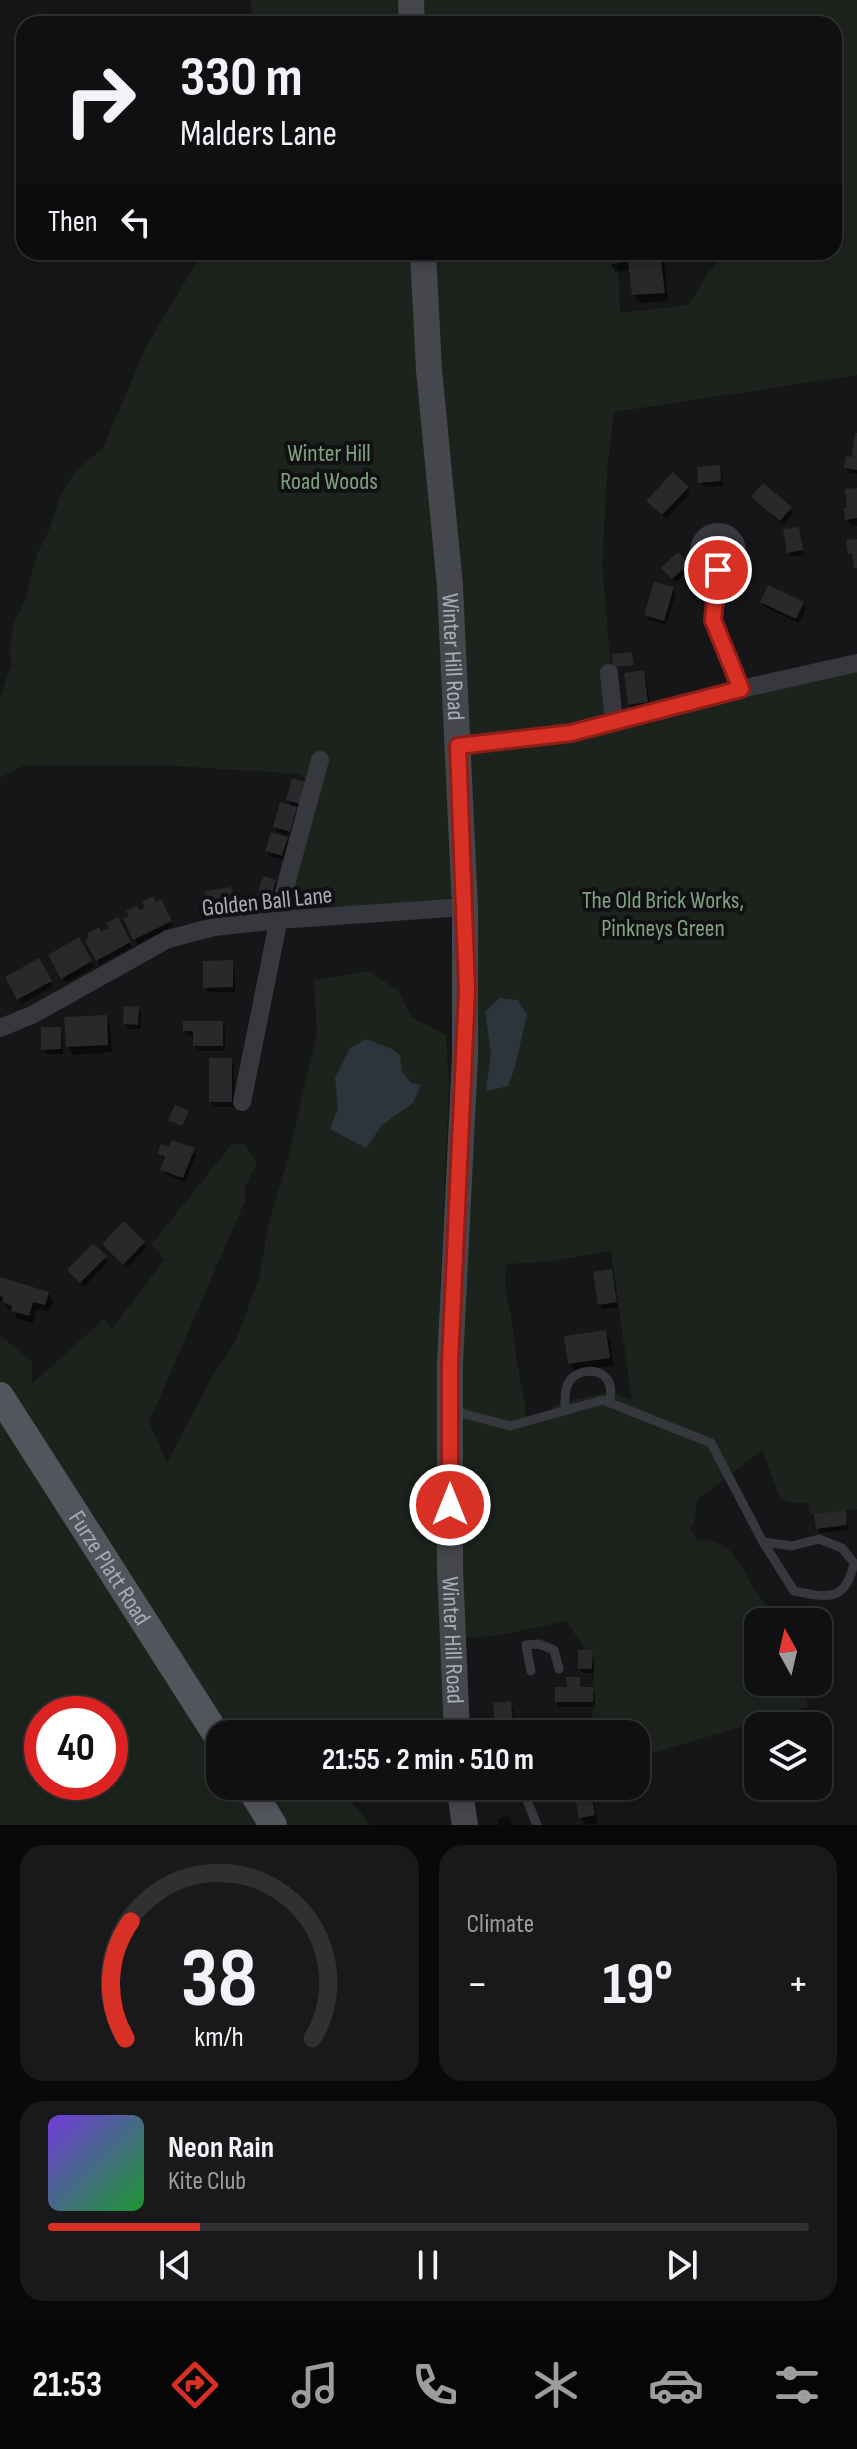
<!DOCTYPE html>
<meta charset="utf-8">
<style>
:root{--surface:#101012;--page:#19191b;--text:#f1f3f6;--muted:#9c9d9f;--line:#303032;--accent:#d93025}
body{margin:0;font-family:"Sofia Sans Condensed",sans-serif;background:var(--page);color:var(--text);height:100vh;display:flex;flex-direction:column;font-size:30px;white-space:nowrap}
*{box-sizing:border-box;margin:0}
p{font-size:26px;color:var(--muted)}
.icon{flex:none;width:44px;height:44px;fill:none;stroke:currentColor;stroke-width:2;stroke-linecap:round;stroke-linejoin:round}
.map{position:relative;height:1825px;overflow:hidden}
.side{display:flex;flex-direction:column;gap:20px;padding:20px;background:#09090a;flex:1}
.side>*{flex:none}
.top-card{position:absolute;left:16px;top:16px;width:826px;height:244px;border-radius:24px;box-shadow:0 4px 12px #0003,0 0 0 2px var(--line);background:#101012;color:var(--text);overflow:hidden}
.needle{width:52px;rotate:352deg}
.controls{position:absolute;left:744px;top:1608px;display:grid;gap:16px}
.controls a{display:grid;place-items:center;width:88px;height:88px;border-radius:16px;background:var(--surface);box-shadow:0 4px 12px #0003,0 0 0 2px var(--line);font-size:40px}
.speed{position:absolute;left:24px;top:1696px;display:flex;gap:16px;font-size:40px;font-weight:700;text-align:center}
.speed>*{display:grid;place-content:center;width:104px;height:104px;border-radius:50%;background:var(--surface);box-shadow:0 4px 12px #0003,0 0 0 2px var(--line);line-height:1}
.speed .limit{border:12px solid #d22;background:#fff;color:#111}
.pin{position:absolute;display:grid;place-items:center;width:68px;height:68px;color:#fff;margin:-34px;border:4px solid #fff;border-radius:50%;box-shadow:0 2px 8px #0007}
.me{position:absolute;width:88px;margin:-44px;rotate:0deg;stroke-linejoin:round;filter:drop-shadow(0 0 6px #0008)}
.turn{display:flex;align-items:center;gap:28px;height:168px;padding:0 32px;font-size:36px}
.turn .icon{width:104px;height:104px;stroke-width:2.5}
.turn b{display:block;font-size:56px;line-height:68px}
.then{display:flex;align-items:center;height:76px;padding:0 32px;background:#0003;gap:16px;font-size:30px}
.big{font-size:60px;font-weight:700;line-height:1.1}
.side .card{flex:1;display:flex;flex-direction:column;justify-content:center;gap:12px;min-width:0;padding:0 28px;border-radius:24px;background:var(--page)}
.side .dial{align-items:center;gap:0}
.dial svg{height:208px;overflow:visible;fill:none;stroke:var(--line);stroke-width:7;stroke-linecap:round;text-anchor:middle}
.dial text{fill:var(--text);stroke:none}
.song{display:flex;align-items:center;gap:24px}
.cover{width:96px;height:96px;border-radius:12px;background:linear-gradient(135deg,hsl(260 70% 55%),hsl(130 70% 35%))}
.played{height:8px;border-radius:4px;background:linear-gradient(90deg,var(--accent) 20%,var(--line) 20%)}
.keys{display:flex;justify-content:space-around;direction:ltr}
.heat{display:flex;justify-content:space-between;align-items:center;font-size:44px;direction:ltr}
.side .tiles{flex:1;display:grid;gap:20px;grid-template-columns:1fr 1fr}
.card:last-child{grid-column:span 2}
.trip{position:absolute;left:206px;top:1720px;width:444px;height:80px;border-radius:24px;background:var(--surface);box-shadow:0 4px 12px #0003,0 0 0 2px var(--line);font-weight:700;line-height:80px;text-align:center}
.dock{display:flex;height:128px;justify-content:space-around;align-items:center;background:#060607;color:var(--muted)}
.dock .icon{width:56px;height:56px}
.dock .current{color:var(--accent)}
.dock b{font-size:36px;color:var(--text)}
.map>svg:first-child{display:block}
.green{fill:#1c231d;fill-rule:evenodd}
.water{fill:#2c353c}
.shadow{fill:#0007}
.building{fill:#29292c}
.lines{fill:none;stroke-linecap:round;stroke-linejoin:round}
.lane{stroke:#37383d;stroke-width:9}
.street{stroke:#37383d;stroke-width:18}
.secondary{stroke:#45474d;stroke-width:26}
.primary{stroke:#53555c;stroke-width:28}
.route-casing{stroke:#8d1f18;stroke-width:20}
.route{stroke:#d93025;stroke-width:14}
.labels{text-anchor:middle;stroke-width:8;stroke-linejoin:round;paint-order:stroke}
.park-label{font-size:24px;fill:#7fa381;stroke:#111113}
.street-label{font-size:24px;fill:#a8adb8;stroke:#111113}
</style>
<div class="map">
<svg width="857" height="1825" viewBox="0 0 857 1825">
<rect width="100%" height="100%" fill="#161618"/>
<path class="green" d="M251 0H857V375L614 412 607 471 602 564 615 720 467 751 452 896 444 903 295 914 270 911 310 784 301 774 175 766 35 765 23 766 0 778V698L12 662 9 649 15 620 24 603 37 554 50 528 60 497 74 473 103 448 147 345 203 252H617L620 313 688 305 721 254 704 252H834V24H252Z
M857 664V1509L810 1514 808 1503 787 1502 779 1496 762 1450 697 1500 695 1518 691 1529 697 1541C735 1534 743 1576 761 1599 768 1608 776 1615 784 1622H758V1682H806L805 1697 808 1707 636 1758V1734L592 1731 594 1662 566 1621 496 1636 458 1638 468 754ZM611 1251 632 1401 611 1391 555 1405 551 1410 525 1418C526 1400 521 1385 518 1369 514 1350 515 1331 510 1313 507 1297 502 1280 507 1264L554 1261Z
M368 971 399 991 411 1017 446 1035 449 1084 439 1313 446 1734H220V1786H340L370 1825H0V1335L32 1362V1384L105 1318 111 1330 165 1259 151 1245 232 1144H245L257 1163 244 1188 245 1201 149 1422 167 1463 212 1377 235 1342 259 1279 268 1226 287 1162 317 1032 314 980ZM42 1714H110V1782H42Z"/>
<path class="water" d="M499 998 518 1000 527 1015 514 1070 508 1086 486 1091 491 1054 485 1012Z
M366 1039 392 1049 400 1055 402 1072 411 1083 421 1085 413 1103 382 1125 366 1148 330 1129 338 1108 335 1078 350 1048Z"/>
<path class="shadow" d="M610 252H689L690 260 664 262 668 301 639 303 634 295 631 270 615 272 611 264Z
M857 440V474L849 473 846 468 854 459Z
M719 467 722 472 723 486 703 487 700 482Z
M687 488 690 493 666 519 652 506Z
M857 490V526L852 527 847 519Z
M753 497 790 508 793 513 783 525Z
M798 529 804 555 791 557 789 552Z
M687 565 690 570 676 583 667 573Z
M673 589 676 594 666 625 649 620 646 615Z
M762 602 803 603 806 608 799 623 765 607Z
M643 673 646 678 650 707 632 709 629 704Z
M293 781 302 808 294 806 299 814 292 836 278 832 275 827 293 808 288 800Z
M287 839 290 844 285 860 270 856 267 851Z
M275 882 278 887 272 908 261 905 258 900Z
M231 889 236 908 211 911 209 906Z
M160 902 173 926 138 944 126 919Z
M117 919 132 947 100 965 87 941 112 929Z
M78 940 94 967 66 983 50 955Z
M38 960 53 986 22 1004 7 978Z
M231 962 234 967 235 992H208L206 987Z
M138 1009 141 1014 140 1029H128L125 1024Z
M105 1017 110 1025 112 1052 73 1055 68 1046Z
M222 1023 225 1028V1051H198L195 1046V1036H188L186 1031Z
M60 1029 62 1034 63 1054H46L43 1049Z
M231 1060 234 1065V1107H214L211 1102Z
M193 1150 196 1155 185 1182 165 1174 163 1169 166 1161 159 1154Z
M144 1243 146 1248 127 1268 107 1249Z
M105 1257 108 1262 84 1287 69 1271Z
M611 1272 614 1276 618 1307 602 1309 600 1304Z
M0 1279 48 1293 53 1301 49 1312 37 1309 33 1323 18 1319 14 1312 8 1310 4 1303 0 1301Z
M605 1332 610 1340 613 1366 574 1371 570 1363Z
M845 1512 849 1530 820 1533 818 1528Z
M592 1652 594 1657V1673H583L580 1668Z
M578 1679 581 1689H592L595 1694V1707H559L557 1702Z
M510 1703 513 1708 516 1734H498L495 1705Z
M575 1786H597L600 1801 594 1802 598 1823 585 1825 581 1818Z
M509 1816 513 1825H499L497 1819Z"/>
<path class="building" d="M608 252H660L665 293 632 295 628 262 609 264Z
M855 433H857V470L844 468 846 456 852 457Z
M720 465 721 481 698 483 697 467Z
M673 472 689 487 662 515 646 501Z
M763 483 792 507 780 521 751 497Z
M857 488V518L845 520 844 508H847L845 489Z
M799 527 803 550 787 553 783 529Z
M857 539V568H854L852 553 848 554 846 540Z
M678 552 689 564 672 579 661 568Z
M654 582 674 587 664 621 644 615Z
M768 585 804 602 796 619 760 602Z
M632 652 634 665 613 667 612 654Z
M644 670 648 702 628 705 624 673Z
M292 778 306 782 300 804 286 800Z
M280 802 297 807 290 832 273 827Z
M271 832 288 837 282 856 265 851Z
M263 876 276 880 269 904 256 900Z
M232 887 234 903 207 907 205 891Z
M153 896 156 902 161 899 172 921 133 940 123 918 129 916 126 911 137 906 139 911 145 907 142 902Z
M118 917 131 942 96 961 85 940 89 938 87 934 99 927 101 932 109 928 106 923Z
M79 937 92 961 61 979 48 955Z
M39 958 52 981 17 1000 5 977Z
M233 960V987L203 988V961Z
M124 1006 139 1007 138 1025 123 1024Z
M107 1015 108 1045 66 1047 64 1017Z
M183 1021H223V1046H193V1031H183Z
M41 1027H61V1049L41 1050Z
M209 1058H232V1102H209Z
M175 1105 189 1111 182 1126 168 1120Z
M172 1140 195 1148 183 1178 160 1170 165 1157 157 1154 161 1144 169 1147Z
M124 1221 145 1242 123 1265 102 1244Z
M93 1243 107 1256 80 1283 67 1270Z
M612 1269 617 1302 598 1305 593 1272Z
M0 1277 49 1292 45 1305 33 1302 29 1316 11 1311 12 1306 2 1302 3 1297 0 1296Z
M606 1330 610 1358 568 1364 564 1336Z
M846 1510 847 1525 816 1529 814 1514Z
M578 1650H593L592 1669H578Z
M566 1677H580V1687H593V1702H555V1687H567Z
M511 1701 514 1732 496 1734 493 1703Z
M573 1786H595L597 1793 591 1794 595 1815 579 1818Z"/>
<g class="lines">
<path class="lane" d="M565 1410C565 1400 564 1387 571 1379 579 1370 598 1368 606 1378 612 1384 611 1395 610 1403
M453 1411 510 1426 603 1400 711 1443 763 1542 792 1546 819 1539 842 1548 854 1563C846 1602 828 1598 794 1591L763 1542
M531 1671 526 1645 539 1644 554 1650 559 1669
M526 1798 537 1825"/>
<path class="street" d="M699 551a19 19 0 1 1 38 0a19 19 0 1 1-38 0Z
M718 570 713 620 741 689
M609 673 614 723
M458 746 571 733 741 689 857 663
M0 1028 32 1015 168 939 214 927 278 920 465 907
M242 1102 285 888 320 760"/>
<g class="secondary">
<path d="M411 0 412 24"/>
<path id="s1" d="M423 252 429 370 450 586 465 907V1057L450 1363V1568L457 1734"/>
<path d="M459 1786 465 1825"/>
</g>
<g class="primary">
<path id="s2" d="M0 1396 220 1740"/>
<path d="M249 1786 273 1825"/>
</g>
</g>
<g class="lines">
<g class="route-casing">
<path id="route" d="M450 1505V1363L467 990 458 746 571 733 741 689 713 620 718 570"/>
</g>
<use href="#route" class="route"/>
</g>
<g class="labels">
<g class="park-label">
<text x="329" y="461">Winter Hill<tspan x="329" dy="28">Road Woods</tspan></text>
<text x="663" y="908">The Old Brick Works,<tspan x="663" dy="28">Pinkneys Green</tspan></text>
</g>
<g class="street-label">
<text dy="8" stroke="none"><textPath href="#s1" startOffset="406">Winter Hill Road</textPath></text>
<text transform="translate(267 901) rotate(-6)" y="8">Golden Ball Lane</text>
<text dy="8" stroke="none"><textPath href="#s2" startOffset="204">Furze Platt Road</textPath></text>
<text dy="8" stroke="none"><textPath href="#s1" startOffset="1390">Winter Hill Road</textPath></text>
</g>
</g>
</svg>
<div class="controls">
<a><svg class="needle" viewBox="-14 -14 28 28"><path d="M0-13l5 13h-10z" fill="#e53935"/><path d="M0 13l5-13h-10z" fill="#9c9d9f"/></svg></a>
<a><svg class="icon" aria-label="layers" viewBox="0 0 24 24"><path d="M12 4l9 5-9 5-9-5zM3 14l9 5 9-5"/></svg></a>
</div>
<div class="speed"><div class="limit">40</div></div>
<div class="pin" style="left:718px;top:570px;background:#d93025"><svg class="icon" aria-label="arrive" viewBox="0 0 24 24"><path d="M6 21V4h12l-3 4 3 4H6"/></svg></div>
<svg class="me" style="left:450px;top:1505px" viewBox="-20 -20 40 40"><circle r="17" fill="#d93025" stroke="#fff" stroke-width="3"/><path d="M0-11L8 9 0 5-8 9z" fill="#fff"/></svg>
<div class="trip">21:55 · 2 min · 510 m</div>
<div class="top-card">
<div class="turn"><svg class="icon" aria-label="right" viewBox="0 0 24 24"><path d="M7 20v-9h11M14 6l5 5-5 5"/></svg><div><b>330 m</b>Malders Lane</div></div>
<div class="then">Then<svg class="icon" aria-label="left" viewBox="0 0 24 24"><path d="M17 20v-9H6M10 6l-5 5 5 5"/></svg></div>
</div>
</div>
<section class="side">
<div class="tiles">
<div class="card dial"><svg viewBox="0 0 100 80">
<path d="M14 69A42 42 0 1 1 86 69"/>
<path d="M14 69A42 42 0 0 1 16 24" stroke="#d93025"/>
<text x="50" y="56" font-size="32" font-weight="700">38</text>
<text x="50" y="72" font-size="11">km/h</text>
</svg></div>
<div class="card"><p>Climate</p>
<div class="heat"><a>−</a><b class="big">19°</b><a>+</a></div>
</div>
<div class="card">
<div class="song"><i class="cover"></i><div><b>Neon Rain</b><p>Kite Club</p></div></div>
<div class="played"></div>
<div class="keys"><svg class="icon" aria-label="previous" viewBox="0 0 24 24"><path d="M18 5L8 12l10 7zM5 5v14"/></svg><svg class="icon" aria-label="pause" viewBox="0 0 24 24"><path d="M8 5v14M16 5v14"/></svg><svg class="icon" aria-label="next" viewBox="0 0 24 24"><path d="M6 5l10 7-10 7zM19 5v14"/></svg></div>
</div>
</div>
</section>
<nav class="dock">
<b>21:53</b>
<svg class="icon current" aria-label="directions" viewBox="0 0 24 24"><path d="M12 3l9 9-9 9-9-9zM9 14v-3h6M13 9l2 2-2 2"/></svg>
<svg class="icon" aria-label="music" viewBox="0 0 24 24"><path d="M9 18V5l10-2v13"/><circle cx="6" cy="18" r="3"/><circle cx="16" cy="16" r="3"/></svg>
<svg class="icon" aria-label="phone" viewBox="0 0 24 24"><path d="M5 4h4l2 5-3 2q2 4 5 5l2-3 5 2v4C11 20 4 13 5 4z"/></svg>
<svg class="icon" aria-label="climate" viewBox="0 0 24 24"><path d="M12 3v18M4 7l16 10M4 17L20 7"/></svg>
<svg class="icon" aria-label="car" viewBox="0 0 24 24"><path d="M5 17H2v-5l4-1 3-4h7l3 4 3 1v5h-3M9 17h6M6 11h13"/><circle cx="7" cy="17" r="2"/><circle cx="17" cy="17" r="2"/></svg>
<svg class="icon" aria-label="filters" viewBox="0 0 24 24"><path d="M4 7h16M4 17h16"/><circle cx="9" cy="7" r="2"/><circle cx="15" cy="17" r="2"/></svg>
</nav>
